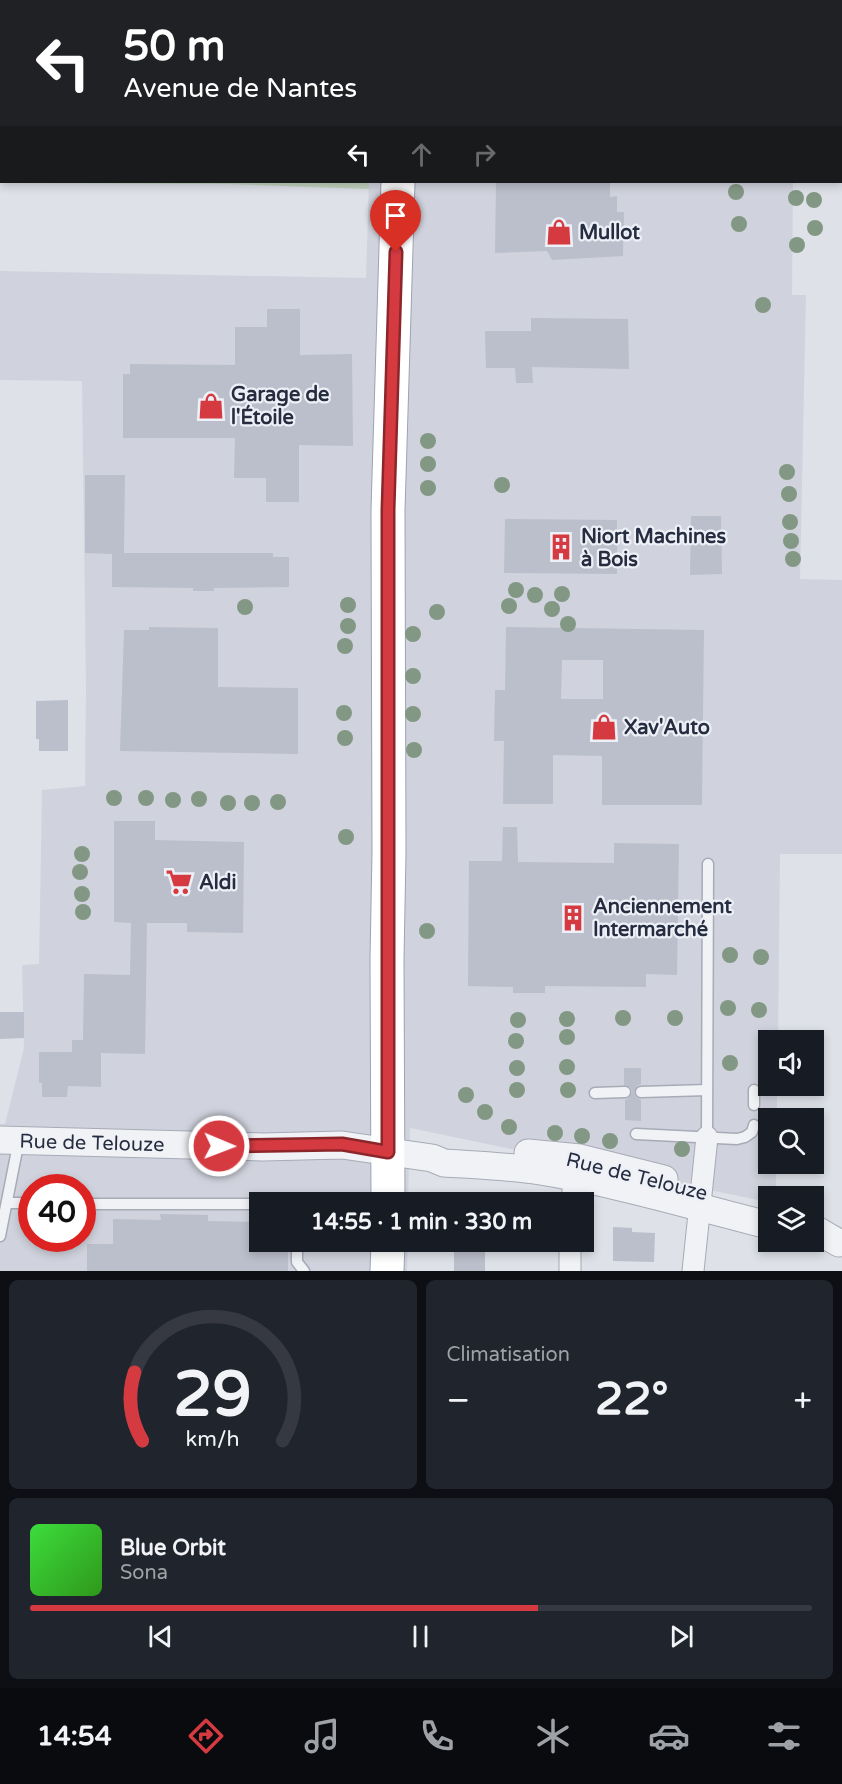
<!DOCTYPE html>
<html lang="fr">
<meta charset="utf-8">
<style>
:root{--surface:#171b24;--page:#20242c;--text:#f1f3f6;--muted:#9ea1a6;--line:#363941;--accent:#d63a41}
body{margin:0;font-family:"Varela Round",sans-serif;background:var(--page);color:var(--text);height:100vh;display:flex;flex-direction:column;font-size:22px;white-space:nowrap}
*{box-sizing:border-box;margin:0}
p{font-size:20px;color:var(--muted)}
.icon{flex:none;width:33px;height:33px;fill:none;stroke:currentColor;stroke-width:2;stroke-linecap:round;stroke-linejoin:round}
.map{position:relative;height:1271px;overflow:hidden}
.sheet{display:flex;flex-direction:column;gap:9px;padding:9px;background:#0d0f14;flex:1}
.sheet>*{flex:none}
.guide{position:absolute;left:0px;top:0px;width:843px;height:183px;box-shadow:0 3px 9px #0003;background:#202124;color:#fff;overflow:hidden}
.buttons{position:absolute;left:758px;top:1030px;display:grid;gap:12px}
.buttons a{display:grid;place-items:center;width:66px;height:66px;border-radius:0px;background:var(--surface);box-shadow:0 3px 9px #0003;font-size:30px}
.speed{position:absolute;left:18px;top:1174px;display:flex;gap:12px;font-size:30px;font-weight:700;text-align:center}
.speed>*{display:grid;place-content:center;width:78px;height:78px;border-radius:50%;background:var(--surface);box-shadow:0 3px 9px #0003;line-height:1}
.speed .limit{border:9px solid #d22;background:#fff;color:#111}
.pin{position:absolute;display:grid;place-items:center;width:51px;height:51px;color:#fff;margin:-62px -26px;border-radius:50% 50% 50% 0;rotate:-45deg;box-shadow:0 0 6px #0007}
.pin .icon{rotate:45deg}
.me{position:absolute;width:66px;margin:-33px;rotate:91deg;stroke-linejoin:round;filter:drop-shadow(0 0 4px #0008)}
.turn{display:flex;align-items:center;gap:21px;height:126px;padding:0 24px;font-size:27px}
.turn .icon{width:78px;height:78px;stroke-width:2.5}
.turn b{display:block;font-size:42px;line-height:51px}
.lanes{display:flex;align-items:center;height:57px;padding:0 24px;background:#0003;justify-content:center;gap:30px;direction:ltr}
.lanes .off{opacity:.35}
.big{font-size:45px;font-weight:800;line-height:1.1}
.sheet .widget{flex:1;display:flex;flex-direction:column;justify-content:center;gap:9px;min-width:0;padding:0 21px;border-radius:9px;background:var(--page)}
.sheet .dial{align-items:center;gap:0}
.dial svg{height:156px;overflow:visible;fill:none;stroke:var(--line);stroke-width:7;stroke-linecap:round;text-anchor:middle}
.dial text{fill:var(--text);stroke:none}
.song{display:flex;align-items:center;gap:18px}
.cover{width:72px;height:72px;border-radius:9px;background:linear-gradient(135deg,hsl(120 70% 55%),hsl(110 70% 35%))}
.played{height:6px;border-radius:3px;background:linear-gradient(90deg,var(--accent) 65%,var(--line) 65%)}
.keys{display:flex;justify-content:space-around;direction:ltr}
.heat{display:flex;justify-content:space-between;align-items:center;font-size:33px;direction:ltr}
.sheet .tiles{flex:1;display:grid;gap:9px;grid-template-columns:1fr 1fr}
.widget:last-child{grid-column:span 2}
.trip{position:absolute;left:249px;top:1192px;width:345px;height:60px;border-radius:0px;background:var(--surface);box-shadow:0 3px 9px #0003;font-weight:800;line-height:60px;text-align:center}
.menu{display:flex;height:96px;justify-content:space-around;align-items:center;background:#090b0e;color:var(--muted)}
.menu .icon{width:42px;height:42px}
.menu .current{color:var(--accent)}
.menu b{font-size:27px;color:var(--text)}
.map>svg:first-child{display:block}
.built{fill:#d0d3dd;fill-rule:evenodd}
.green{fill:#c1d3be}
.building{fill:#bbbfcb;fill-rule:evenodd}
.lines{fill:none;stroke-linecap:round;stroke-linejoin:round}
.service-casing{stroke:#a7abb6;stroke-width:13}
.minor-casing{stroke:#a7abb6;stroke-width:23}
.tertiary-casing{stroke:#a7abb6;stroke-width:29}
.primary-casing{stroke:#9ca3b5;stroke-width:35}
.service{stroke:#f1f2f6;stroke-width:10}
.minor{stroke:#f1f2f6;stroke-width:21}
.tertiary{stroke:#f1f2f6;stroke-width:27}
.primary{stroke:#fff;stroke-width:33}
.tree{fill:#829884}
.route-casing{stroke:#8b262a;stroke-width:15}
.route{stroke:#d63a41;stroke-width:10}
.labels{text-anchor:middle;stroke-width:4.5;stroke-linejoin:round;paint-order:stroke}
.poi-label{font-size:20px;font-weight:bold;fill:#262d40;stroke:#edf0f6;text-anchor:start}
.street-label{font-size:20px;fill:#262d40;stroke:#edf0f6}
</style>
<div class="map">
<svg width="842" height="1271" viewBox="0 0 842 1271">
<rect width="100%" height="100%" fill="#dee1e8"/>
<path class="built" d="M367 0H794L367 2Z
M369 182H793L792 295H806L800 579 842 580V854H780L778 1041H768V1086H777V1119H768V1164H776V1197H768V1202L410 1128 408 1203H260V1242H408L407 1271H0V1124H5L24 1048 22 965 39 964 42 790 85 786 86 689 82 381 0 380V271L366 278ZM32 1188H82V1239H32Z"/>
<path class="green" d="M0 152 2 182H369V189L225 184 0 183Z"/>
<path class="building" d="M496 182H610V197L617 196V212H624L623 256 552 260 547 251 495 253Z
M267 309H300V355L352 354 353 446 299 445V502H266V478H234L235 438H123V374H130V364L235 365V327H267Z
M531 318 628 319 629 369 532 367 533 383H516L515 368H486L485 331H531Z
M85 475H125L124 553H273V557H289V587L214 588V591H193V588L112 587V554L85 553Z
M691 516H721L722 574 690 575Z
M505 519 617 520V574L504 573Z
M149 627 218 628V687L298 688V754L120 751 124 630H149Z
M506 627 704 630 702 805H602V756L553 755V804H503L504 741H494L495 690H505ZM562 660H603V699H561Z
M68 700V751H39V739H36V701Z
M114 821H155V840L244 842 243 933 187 932V923H147L145 1054 101 1053V1087L68 1086 67 1097H42V1083H39V1052H72V1040H83L84 974 130 975 131 923 114 922Z
M503 827H517L518 862 614 863V843L679 844 677 975 646 974V987L545 986V993H513V987L468 986 469 861H502Z
M0 1012H24V1038L0 1039Z
M624 1068H641V1084L637 1086 634 1092 635 1096 641 1100V1121L625 1120V1100L629 1098 632 1092 631 1088 624 1085Z
M160 1214 208 1215V1221L260 1222V1242H288V1271H87V1244H113V1219L161 1220Z
M613 1227 632 1228V1232L655 1233 654 1262 613 1261Z
M454 1242H485V1271H454Z"/>
<g class="lines">
<g class="service-casing">
<path id="service" d="M641 1092 707 1090
M595 1093 625 1092
M754 1105V1090
M636 1134 737 1139 745 1137 752 1132 754 1125
M707 1137 708 864
M7 1203H32
M82 1204H260
M0 1236 19 1140
M297 1242V1262L304 1271"/>
</g>
<g class="minor-casing">
<path id="minor" d="M572 1203 574 1178
M570 1271V1242
M693 1271 707 1137"/>
</g>
<g class="tertiary-casing">
<g id="tertiary">
<path id="s1" d="M0 1140 263 1147 342 1145 432 1158 444 1163C476 1165 508 1166 540 1171 617 1183 692 1206 768 1225"/>
<path d="M528 1153 580 1158 664 1179"/>
<path d="M813 1228 839 1243"/>
</g>
</g>
<g class="primary-casing">
<path id="primary" d="M397 2V0
M388 1203 387 959 389 853 388 510 398 182
M387 1271 388 1242"/>
</g>
<use href="#service" class="service"/>
<use href="#minor" class="minor"/>
<use href="#tertiary" class="tertiary"/>
<use href="#primary" class="primary"/>
</g>
<g class="tree">
<circle cx="736" cy="192" r="8"/>
<circle cx="796" cy="198" r="8"/>
<circle cx="814" cy="200" r="8"/>
<circle cx="739" cy="224" r="8"/>
<circle cx="815" cy="228" r="8"/>
<circle cx="797" cy="245" r="8"/>
<circle cx="763" cy="305" r="8"/>
<circle cx="428" cy="441" r="8"/>
<circle cx="428" cy="464" r="8"/>
<circle cx="787" cy="472" r="8"/>
<circle cx="502" cy="485" r="8"/>
<circle cx="428" cy="488" r="8"/>
<circle cx="789" cy="494" r="8"/>
<circle cx="790" cy="522" r="8"/>
<circle cx="791" cy="541" r="8"/>
<circle cx="793" cy="559" r="8"/>
<circle cx="516" cy="590" r="8"/>
<circle cx="562" cy="594" r="8"/>
<circle cx="535" cy="595" r="8"/>
<circle cx="348" cy="605" r="8"/>
<circle cx="509" cy="606" r="8"/>
<circle cx="245" cy="607" r="8"/>
<circle cx="552" cy="609" r="8"/>
<circle cx="437" cy="612" r="8"/>
<circle cx="568" cy="624" r="8"/>
<circle cx="348" cy="626" r="8"/>
<circle cx="413" cy="634" r="8"/>
<circle cx="345" cy="646" r="8"/>
<circle cx="413" cy="676" r="8"/>
<circle cx="344" cy="713" r="8"/>
<circle cx="413" cy="714" r="8"/>
<circle cx="345" cy="738" r="8"/>
<circle cx="414" cy="750" r="8"/>
<circle cx="114" cy="798" r="8"/>
<circle cx="146" cy="798" r="8"/>
<circle cx="199" cy="799" r="8"/>
<circle cx="173" cy="800" r="8"/>
<circle cx="278" cy="802" r="8"/>
<circle cx="228" cy="803" r="8"/>
<circle cx="252" cy="803" r="8"/>
<circle cx="346" cy="837" r="8"/>
<circle cx="82" cy="854" r="8"/>
<circle cx="80" cy="872" r="8"/>
<circle cx="82" cy="894" r="8"/>
<circle cx="83" cy="912" r="8"/>
<circle cx="427" cy="931" r="8"/>
<circle cx="730" cy="955" r="8"/>
<circle cx="761" cy="957" r="8"/>
<circle cx="728" cy="1008" r="8"/>
<circle cx="759" cy="1010" r="8"/>
<circle cx="623" cy="1018" r="8"/>
<circle cx="675" cy="1018" r="8"/>
<circle cx="567" cy="1019" r="8"/>
<circle cx="518" cy="1020" r="8"/>
<circle cx="567" cy="1037" r="8"/>
<circle cx="516" cy="1041" r="8"/>
<circle cx="730" cy="1063" r="8"/>
<circle cx="567" cy="1067" r="8"/>
<circle cx="517" cy="1068" r="8"/>
<circle cx="517" cy="1090" r="8"/>
<circle cx="568" cy="1090" r="8"/>
<circle cx="466" cy="1095" r="8"/>
<circle cx="485" cy="1112" r="8"/>
<circle cx="509" cy="1127" r="8"/>
<circle cx="555" cy="1133" r="8"/>
<circle cx="582" cy="1136" r="8"/>
<circle cx="610" cy="1141" r="8"/>
<circle cx="682" cy="1149" r="8"/>
</g>
<g class="lines">
<g class="route-casing">
<path id="route" d="M219 1146 342 1144 388 1152V510L396 252"/>
</g>
<use href="#route" class="route"/>
</g>
<defs>
<g id="shop-bare" transform="scale(2.07)"><path d="M-5-2.5h2.3a2.7 3.5 0 0 1 5.4 0H5L5.5 6h-11ZM-1.5-2.5h3a1.5 2.3 0 0 0-3 0Z" fill="#d63a41" stroke="#edf0f6" stroke-width="2.5" paint-order="stroke"/></g>
<g id="building-bare" transform="scale(2.07)"><path d="M-4-6H4V6H1V3H-1V6H-4ZM-2.5-4.3h1.7v1.8h-1.7ZM.8-4.3h1.7v1.8H.8ZM-2.5-1h1.7V.8h-1.7ZM.8-1h1.7V.8H.8Z" fill="#d63a41" stroke="#edf0f6" stroke-width="2.5" paint-order="stroke"/></g>
<g id="supermarket-bare" transform="scale(2.07)"><path d="M-6-5.5h2.5l.6 2H6L4.5 2H-2.5L-4.4-4H-6ZM-1.5 3.2a1.3 1.3 0 1 0 .1 0ZM3 3.2a1.3 1.3 0 1 0 .1 0Z" fill="#d63a41" stroke="#edf0f6" stroke-width="2.5" paint-order="stroke"/></g>
</defs>
<g fill-rule="evenodd">
<use href="#shop-bare" x="559" y="232"/>
<use href="#shop-bare" x="211" y="406"/>
<use href="#building-bare" x="561" y="547"/>
<use href="#shop-bare" x="604" y="727"/>
<use href="#supermarket-bare" x="179" y="882"/>
<use href="#building-bare" x="573" y="918"/>
</g>
<g class="labels">
<g class="poi-label">
<text x="579" y="239">Mullot</text>
<text x="231" y="401">Garage de<tspan x="231" dy="23">l'Étoile</tspan></text>
<text x="581" y="543">Niort Machines<tspan x="581" dy="23">à Bois</tspan></text>
<text x="624" y="734">Xav'Auto</text>
<text x="199" y="889">Aldi</text>
<text x="593" y="913">Anciennement<tspan x="593" dy="23">Intermarché</tspan></text>
</g>
<g class="street-label">
<text dy="7" stroke="none"><textPath href="#s1" startOffset="92">Rue de Telouze</textPath></text>
<text transform="translate(637 1176) rotate(14)" y="7">Rue de Telouze</text>
</g>
</g>
</svg>
<div class="buttons">
<a><svg class="icon" aria-label="sound" viewBox="0 0 24 24"><path d="M4 9h4l5-4v14l-5-4H4zM17 9q2 3 0 6"/></svg></a>
<a><svg class="icon" aria-label="search" viewBox="0 0 24 24"><circle cx="10" cy="10" r="6"/><path d="M15 15l6 6"/></svg></a>
<a><svg class="icon" aria-label="layers" viewBox="0 0 24 24"><path d="M12 4l9 5-9 5-9-5zM3 14l9 5 9-5"/></svg></a>
</div>
<div class="speed"><div class="limit">40</div></div>
<div class="pin" style="left:396px;top:252px;background:#d93025"><svg class="icon" aria-label="arrive" viewBox="0 0 24 24"><path d="M6 21V4h12l-3 4 3 4H6"/></svg></div>
<svg class="me" style="left:219px;top:1146px" viewBox="-20 -20 40 40"><circle r="17" fill="#d63a41" stroke="#fff" stroke-width="3"/><path d="M0-11L8 9 0 5-8 9z" fill="#fff"/></svg>
<div class="trip">14:55 · 1 min · 330 m</div>
<div class="guide">
<div class="turn"><svg class="icon" aria-label="left" viewBox="0 0 24 24"><path d="M17 20v-9H6M10 6l-5 5 5 5"/></svg><div><b>50 m</b>Avenue de Nantes</div></div>
<div class="lanes"><svg class="icon" aria-label="left" viewBox="0 0 24 24"><path d="M17 20v-9H6M10 6l-5 5 5 5"/></svg><svg class="icon off" aria-label="ahead" viewBox="0 0 24 24"><path d="M12 20V5M6 11l6-6 6 6"/></svg><svg class="icon off" aria-label="right" viewBox="0 0 24 24"><path d="M7 20v-9h11M14 6l5 5-5 5"/></svg></div>
</div>
</div>
<section class="sheet">
<div class="tiles">
<div class="widget dial"><svg viewBox="0 0 100 80">
<path d="M14 69A42 42 0 1 1 86 69"/>
<path d="M14 69A42 42 0 0 1 10 34" stroke="#d63a41"/>
<text x="50" y="56" font-size="32" font-weight="700">29</text>
<text x="50" y="72" font-size="11">km/h</text>
</svg></div>
<div class="widget"><p>Climatisation</p>
<div class="heat"><a>−</a><b class="big">22°</b><a>+</a></div>
</div>
<div class="widget">
<div class="song"><i class="cover"></i><div><b>Blue Orbit</b><p>Sona</p></div></div>
<div class="played"></div>
<div class="keys"><svg class="icon" aria-label="previous" viewBox="0 0 24 24"><path d="M18 5L8 12l10 7zM5 5v14"/></svg><svg class="icon" aria-label="pause" viewBox="0 0 24 24"><path d="M8 5v14M16 5v14"/></svg><svg class="icon" aria-label="next" viewBox="0 0 24 24"><path d="M6 5l10 7-10 7zM19 5v14"/></svg></div>
</div>
</div>
</section>
<nav class="menu">
<b>14:54</b>
<svg class="icon current" aria-label="directions" viewBox="0 0 24 24"><path d="M12 3l9 9-9 9-9-9zM9 14v-3h6M13 9l2 2-2 2"/></svg>
<svg class="icon" aria-label="music" viewBox="0 0 24 24"><path d="M9 18V5l10-2v13"/><circle cx="6" cy="18" r="3"/><circle cx="16" cy="16" r="3"/></svg>
<svg class="icon" aria-label="phone" viewBox="0 0 24 24"><path d="M5 4h4l2 5-3 2q2 4 5 5l2-3 5 2v4C11 20 4 13 5 4z"/></svg>
<svg class="icon" aria-label="climate" viewBox="0 0 24 24"><path d="M12 3v18M4 7l16 10M4 17L20 7"/></svg>
<svg class="icon" aria-label="car" viewBox="0 0 24 24"><path d="M5 17H2v-5l4-1 3-4h7l3 4 3 1v5h-3M9 17h6M6 11h13"/><circle cx="7" cy="17" r="2"/><circle cx="17" cy="17" r="2"/></svg>
<svg class="icon" aria-label="filters" viewBox="0 0 24 24"><path d="M4 7h16M4 17h16"/><circle cx="9" cy="7" r="2"/><circle cx="15" cy="17" r="2"/></svg>
</nav>
